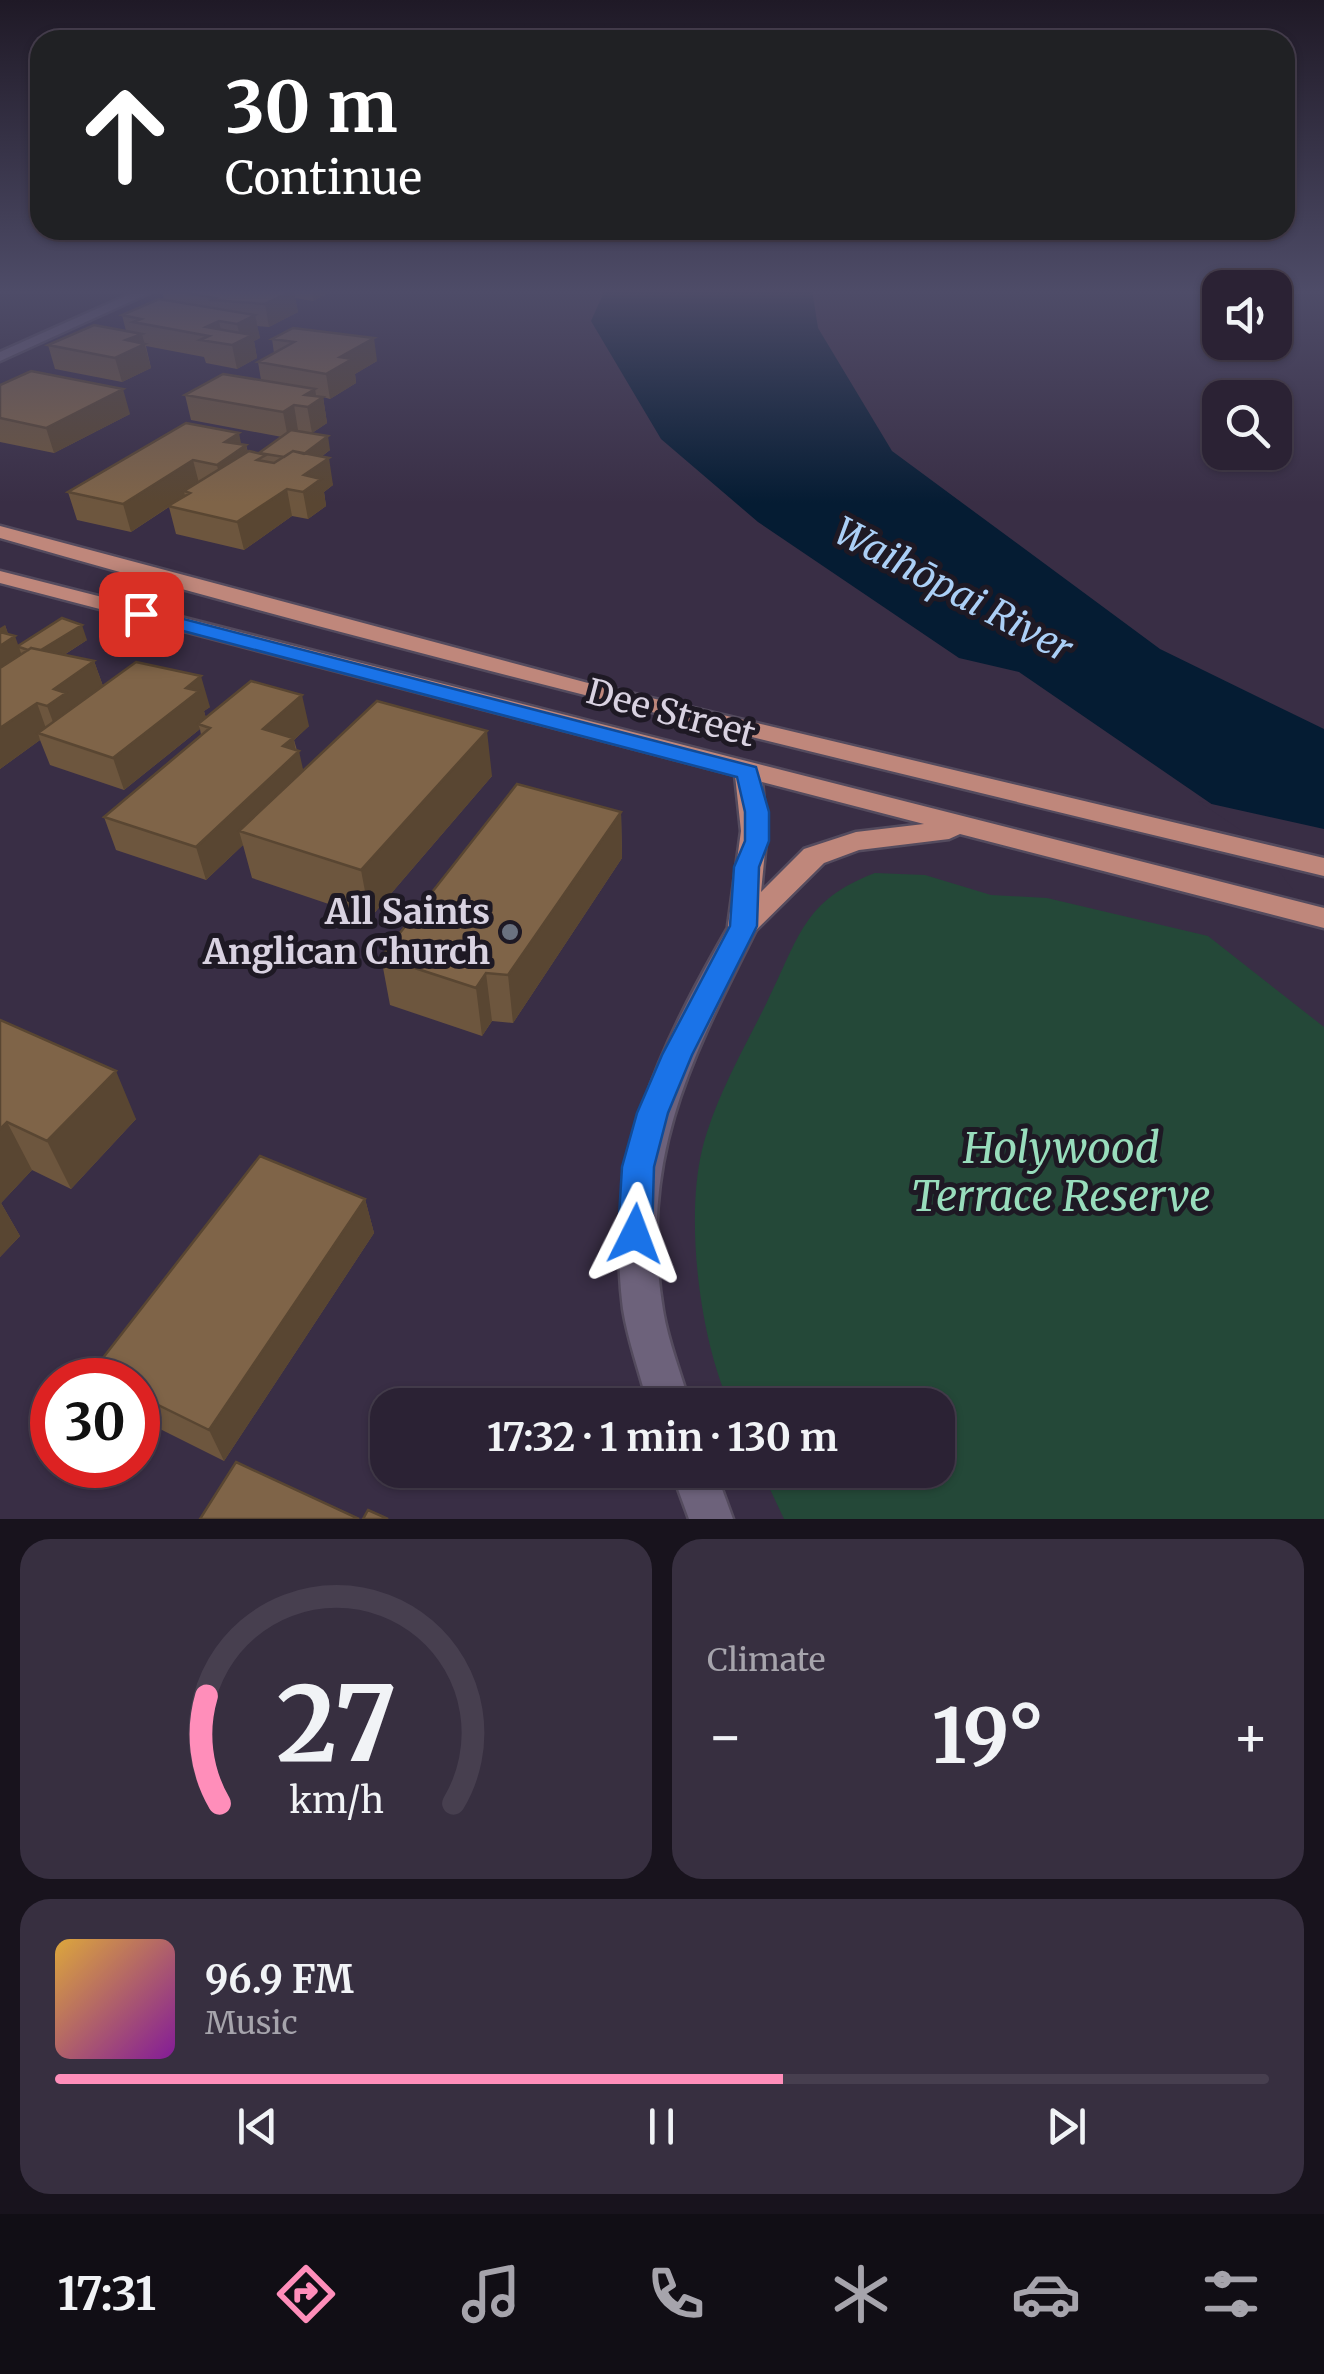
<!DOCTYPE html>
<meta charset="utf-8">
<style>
:root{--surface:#2b2234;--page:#372f40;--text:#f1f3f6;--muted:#a6a4ac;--line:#473f4f;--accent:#ff8eba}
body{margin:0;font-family:Merriweather,serif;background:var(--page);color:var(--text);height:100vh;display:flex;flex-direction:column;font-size:38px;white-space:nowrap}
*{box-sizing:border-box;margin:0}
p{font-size:32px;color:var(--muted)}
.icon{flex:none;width:55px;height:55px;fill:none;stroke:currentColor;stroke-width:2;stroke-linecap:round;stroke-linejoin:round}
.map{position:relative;height:1519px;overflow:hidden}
.sheet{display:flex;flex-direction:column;gap:20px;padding:20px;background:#18131d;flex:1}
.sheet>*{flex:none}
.hud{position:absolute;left:30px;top:30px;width:1265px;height:210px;border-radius:30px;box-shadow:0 2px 8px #0004,0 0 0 2px var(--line);background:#202124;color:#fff;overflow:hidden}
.fabs{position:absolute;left:1202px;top:270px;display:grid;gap:20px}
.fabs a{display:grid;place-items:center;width:90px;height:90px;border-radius:20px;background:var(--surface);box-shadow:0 2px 8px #0004,0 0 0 2px var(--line);font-size:50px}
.speed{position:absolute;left:30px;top:1358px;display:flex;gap:20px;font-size:50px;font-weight:700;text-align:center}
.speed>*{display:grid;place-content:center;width:130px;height:130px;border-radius:50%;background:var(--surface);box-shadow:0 2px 8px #0004,0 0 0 2px var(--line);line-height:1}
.speed .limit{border:15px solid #d22;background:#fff;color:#111}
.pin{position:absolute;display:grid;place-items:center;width:85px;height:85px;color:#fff;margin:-42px;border-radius:20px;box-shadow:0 5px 15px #0006}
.me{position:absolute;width:110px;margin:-55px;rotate:3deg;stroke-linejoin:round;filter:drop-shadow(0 0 8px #0008)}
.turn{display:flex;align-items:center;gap:35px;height:210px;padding:0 30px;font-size:45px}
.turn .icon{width:130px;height:130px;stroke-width:2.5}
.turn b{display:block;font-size:70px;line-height:85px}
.big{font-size:75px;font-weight:700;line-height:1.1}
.sheet .card{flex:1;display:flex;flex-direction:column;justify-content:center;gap:15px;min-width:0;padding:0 35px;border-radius:30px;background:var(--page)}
.sheet .dial{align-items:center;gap:0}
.dial svg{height:260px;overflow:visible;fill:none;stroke:var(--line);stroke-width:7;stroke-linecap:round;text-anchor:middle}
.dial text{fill:var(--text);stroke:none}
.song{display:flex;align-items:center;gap:30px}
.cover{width:120px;height:120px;border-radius:15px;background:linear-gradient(135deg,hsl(40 70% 55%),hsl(290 70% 35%))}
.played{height:10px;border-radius:5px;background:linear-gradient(90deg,var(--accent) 60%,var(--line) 60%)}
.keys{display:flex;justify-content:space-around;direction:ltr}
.heat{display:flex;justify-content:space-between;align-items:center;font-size:55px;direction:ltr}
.sheet .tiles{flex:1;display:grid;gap:20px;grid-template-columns:1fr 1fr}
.card:last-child{grid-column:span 2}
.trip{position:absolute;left:370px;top:1388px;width:585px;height:100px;border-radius:30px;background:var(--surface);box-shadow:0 2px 8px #0004,0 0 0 2px var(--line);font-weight:700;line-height:100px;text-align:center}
.menu{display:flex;height:160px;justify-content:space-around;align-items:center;background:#110e15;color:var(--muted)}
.menu .icon{width:70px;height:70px}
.menu .active{color:var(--accent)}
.menu b{font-size:45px;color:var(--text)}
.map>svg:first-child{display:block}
.green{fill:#244838}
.water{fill:#051c33}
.pier{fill:#392e45}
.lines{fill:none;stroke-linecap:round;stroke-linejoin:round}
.minor-casing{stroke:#544b5e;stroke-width:5}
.primary-casing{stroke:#544b5e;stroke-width:5}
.minor{fill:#6d627b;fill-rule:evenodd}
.primary{fill:#bf877b;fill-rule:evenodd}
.wall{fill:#6d563e}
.shaded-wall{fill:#594632}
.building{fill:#7f6448;stroke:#594632;stroke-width:2.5}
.route{fill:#1a73e8;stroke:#114b97;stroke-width:2.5}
.worship-dot{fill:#6b7280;stroke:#1e1924;stroke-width:4}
.labels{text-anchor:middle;stroke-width:10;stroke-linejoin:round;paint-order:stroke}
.street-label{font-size:35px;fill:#d9d2e1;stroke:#1e1924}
.poi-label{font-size:35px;font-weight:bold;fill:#d9d2e1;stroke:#1e1924;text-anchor:end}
.water-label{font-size:38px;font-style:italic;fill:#abcff6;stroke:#1e1924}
.near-park-label{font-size:42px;font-style:italic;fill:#98ddbc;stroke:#1e1924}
</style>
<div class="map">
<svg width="1324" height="1519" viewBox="0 0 1324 1519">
<rect width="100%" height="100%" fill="#392e45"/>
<path class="green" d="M875 873 925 875 991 895 1047 898 1208 936 1324 1027V1519H784L761 1470H938V1405H730C700 1340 685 1221 702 1150 715 1098 744 1049 767 1002 799 938 803 900 875 873Z"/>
<path class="water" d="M605 290H812L818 328 892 451 1160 649 1324 729V928L1261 838 1019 672 959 658 758 522 661 439 591 321Z"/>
<path class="pier" d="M1198 801 1324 829V933L1258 842Z"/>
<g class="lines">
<g class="minor-casing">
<path id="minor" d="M139 290H156L0 361V352Z
M743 915 753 919 758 926C691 1059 638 1156 663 1310 668 1342 681 1373 690 1405H648C640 1373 628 1341 623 1309 604 1159 660 1045 733 919Z
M671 1470H715L733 1519H689Z"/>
</g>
<g class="primary-casing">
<path id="primary" d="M0 526 588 683 1324 858V876C881 769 438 664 0 538Z
M0 571 1324 908V928L960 834 949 839 859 850 824 863 753 933H733L728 926 741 831 735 775 0 583ZM762 782 924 824 856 832 804 849 761 892 767 831Z"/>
</g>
<use href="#minor" class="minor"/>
<use href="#primary" class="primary"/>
</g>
<path class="wall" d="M5 290H36L27 294Z
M162 290H327L328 293 313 301 295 298 298 312 269 327 257 326 260 338 254 341 257 358 237 369 206 363 204 357 146 346 151 368 122 382 55 369 48 345 126 331 122 315 164 300Z
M293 328 377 361 355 374 356 383 330 399 323 397 327 423 312 433 297 431 330 450 321 457 333 485 324 492 326 506 308 519 292 516 244 550 176 534 169 507 131 532 77 520 68 492 241 444 246 445 248 452 259 453 282 437 191 420 185 395 261 380 258 362 274 353 272 339Z
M0 385 130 414 54 453 0 442Z
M5 625 8 634 18 646 87 640 64 655 94 661 103 686 210 707 204 711 206 718 309 726 294 740 303 771 492 776 370 918 252 878 243 845 206 880 116 850 104 817 201 735 200 729 124 790 50 765 40 740 0 769Z
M621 812 622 858 513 1023 492 1021 482 1036 390 1005 381 957Z
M0 1020 136 1119 71 1189 32 1170 1 1203 20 1236 0 1257Z
M365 1199 374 1233 224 1461 138 1418V1380H97L92 1372Z"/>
<path class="shaded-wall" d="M294 290 298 312 269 327 265 304Z
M312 290H327L328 293 313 301Z
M255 315 260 338 254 341 257 358 237 369 232 345 241 341 237 324Z
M219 321 224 344 206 327Z
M142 334 151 368 122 382 115 358 126 340Z
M374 338 377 361 355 374 356 383 330 399 326 374 340 357Z
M123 389 130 414 54 453 46 428Z
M315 389 317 401 323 397 327 423 312 433 305 395Z
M294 405 298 430 288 438 283 412Z
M239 433 242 448 246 445 252 472 223 491 217 465 225 442Z
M328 436 330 450 299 473 297 459Z
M329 458 333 485 324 492 326 506 308 519 303 492 304 475Z
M193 460 200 487 184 491 185 496 131 532 123 504Z
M287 489 292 516 244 550 237 522Z
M5 625 10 639 15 636 26 667 0 684V628Z
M82 625 87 640 42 669 36 653Z
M94 661 105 692 59 738 47 706 54 689Z
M201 676 210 707 204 711 207 722 198 724 200 729 124 790 113 758 186 688Z
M302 695 309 726 294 740 296 753 299 751 306 783 239 831 243 845 206 880 196 847 263 729Z
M37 703 48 734 38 733 40 740 0 769V728Z
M487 731 492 776 370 918 361 870Z
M621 812 622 858 513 1023 508 975Z
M486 973 492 1021 482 1036 476 988Z
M116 1071 136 1119 71 1189 47 1141Z
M7 1122 32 1170 1 1203 20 1236 0 1257V1129Z
M365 1199 374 1233 224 1461 209 1430Z"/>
<path class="building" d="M167 290H294L265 304 212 300 216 298Z
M159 299 255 315 237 324 219 321 206 327 252 335 232 345 200 340 209 336 133 322 141 319 122 315Z
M94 325 142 334 126 340 145 344 115 358 48 345Z
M293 328 374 338 340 357 352 359 326 374 258 362 294 342 272 339Z
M31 371 123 389 46 428 0 418V385Z
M223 374 315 389 305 395 323 397 308 407 294 405 283 412 185 395Z
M186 423 239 433 225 442 246 445 217 465 193 460 123 504 68 492Z
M291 430 328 436 304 454 293 451 284 457 259 453Z
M249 451 266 455 257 460 274 463 293 451 329 458 304 475 321 479 303 492 287 489 237 522 168 506 190 493 184 491Z
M62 618 82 625 41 650 31 648 28 650 19 647 18 646Z
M0 632 15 636 0 646Z
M31 648 94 661 54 689 66 693 47 706 37 703 0 728V668Z
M136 662 201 676 186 688 199 691 113 758 38 733Z
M251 681 302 695 263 729 293 738 283 746 299 751 196 847 104 817 210 728 198 724Z
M377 701 487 731 361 870 239 831Z
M517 784 621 812 508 975 486 973 476 988 381 957Z
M0 1020 116 1071 47 1141 7 1122 0 1129Z
M260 1156 365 1199 209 1430 138 1395V1380H108L92 1372Z
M236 1462 359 1519H200Z
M368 1510 388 1519H363Z"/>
<linearGradient id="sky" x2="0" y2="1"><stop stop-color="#1f1926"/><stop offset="0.58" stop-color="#4e4c68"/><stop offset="1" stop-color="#4e4c68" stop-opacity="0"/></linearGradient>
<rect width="1324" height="503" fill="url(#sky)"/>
<path class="route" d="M141 608 756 767 769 812V841L759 867 757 926 692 1055 668 1113 654 1167 652 1234 647 1245 635 1249 623 1245 618 1234 622 1167 637 1113 662 1055 730 926 734 867 745 841V812L737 777 134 618 132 614Z"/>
<circle class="worship-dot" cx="510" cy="932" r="10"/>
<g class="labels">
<g class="street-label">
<text transform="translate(671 713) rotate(15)" y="12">Dee Street</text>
</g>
<g class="poi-label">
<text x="490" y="924">All Saints<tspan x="490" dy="40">Anglican Church</tspan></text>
</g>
<g class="water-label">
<text transform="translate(953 590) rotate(28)" y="13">Waihōpai River</text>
</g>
<g class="near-park-label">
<text x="1061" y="1163">Holywood<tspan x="1061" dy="48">Terrace Reserve</tspan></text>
</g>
</g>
</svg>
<div class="fabs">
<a><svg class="icon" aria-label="sound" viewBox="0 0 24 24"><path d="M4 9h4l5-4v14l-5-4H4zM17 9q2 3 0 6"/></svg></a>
<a><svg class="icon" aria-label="search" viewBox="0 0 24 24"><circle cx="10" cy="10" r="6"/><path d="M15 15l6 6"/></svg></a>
</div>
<div class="speed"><div class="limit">30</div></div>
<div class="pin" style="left:141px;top:614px;background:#d93025"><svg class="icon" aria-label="arrive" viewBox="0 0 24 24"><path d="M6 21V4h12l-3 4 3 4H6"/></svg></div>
<svg class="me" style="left:635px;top:1234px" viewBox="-20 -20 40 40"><path d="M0-17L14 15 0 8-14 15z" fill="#1a73e8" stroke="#fff" stroke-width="4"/></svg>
<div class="trip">17:32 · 1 min · 130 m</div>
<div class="hud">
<div class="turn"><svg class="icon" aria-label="ahead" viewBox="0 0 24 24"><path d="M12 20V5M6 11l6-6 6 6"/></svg><div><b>30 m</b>Continue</div></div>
</div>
</div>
<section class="sheet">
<div class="tiles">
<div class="card dial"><svg viewBox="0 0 100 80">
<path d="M14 69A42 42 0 1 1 86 69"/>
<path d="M14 69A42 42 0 0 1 10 36" stroke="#ff8eba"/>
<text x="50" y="56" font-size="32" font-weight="700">27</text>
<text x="50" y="72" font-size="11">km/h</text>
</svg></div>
<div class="card"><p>Climate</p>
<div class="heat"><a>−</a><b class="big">19°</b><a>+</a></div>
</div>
<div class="card">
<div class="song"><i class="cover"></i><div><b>96.9 FM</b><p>Music</p></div></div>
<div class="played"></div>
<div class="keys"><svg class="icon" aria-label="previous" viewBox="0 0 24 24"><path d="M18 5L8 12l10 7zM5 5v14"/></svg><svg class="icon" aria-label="pause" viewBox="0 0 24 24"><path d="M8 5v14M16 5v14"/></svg><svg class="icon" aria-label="next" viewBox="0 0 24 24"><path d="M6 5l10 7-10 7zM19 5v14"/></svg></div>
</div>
</div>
</section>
<nav class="menu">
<b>17:31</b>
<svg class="icon active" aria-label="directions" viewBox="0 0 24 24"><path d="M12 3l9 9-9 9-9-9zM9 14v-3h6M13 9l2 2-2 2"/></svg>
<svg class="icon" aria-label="music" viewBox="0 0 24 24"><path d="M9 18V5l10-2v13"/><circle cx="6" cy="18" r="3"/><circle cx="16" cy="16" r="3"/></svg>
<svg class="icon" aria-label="phone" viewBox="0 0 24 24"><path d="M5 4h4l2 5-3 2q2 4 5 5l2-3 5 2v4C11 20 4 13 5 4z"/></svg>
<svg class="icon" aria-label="climate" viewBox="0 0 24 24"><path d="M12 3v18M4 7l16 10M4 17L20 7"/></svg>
<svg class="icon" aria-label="car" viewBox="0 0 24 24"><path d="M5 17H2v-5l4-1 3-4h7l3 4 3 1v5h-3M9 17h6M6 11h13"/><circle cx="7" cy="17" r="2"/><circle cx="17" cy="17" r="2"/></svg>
<svg class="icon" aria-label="filters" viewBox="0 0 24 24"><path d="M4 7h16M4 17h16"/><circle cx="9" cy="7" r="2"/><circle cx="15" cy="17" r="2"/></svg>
</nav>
